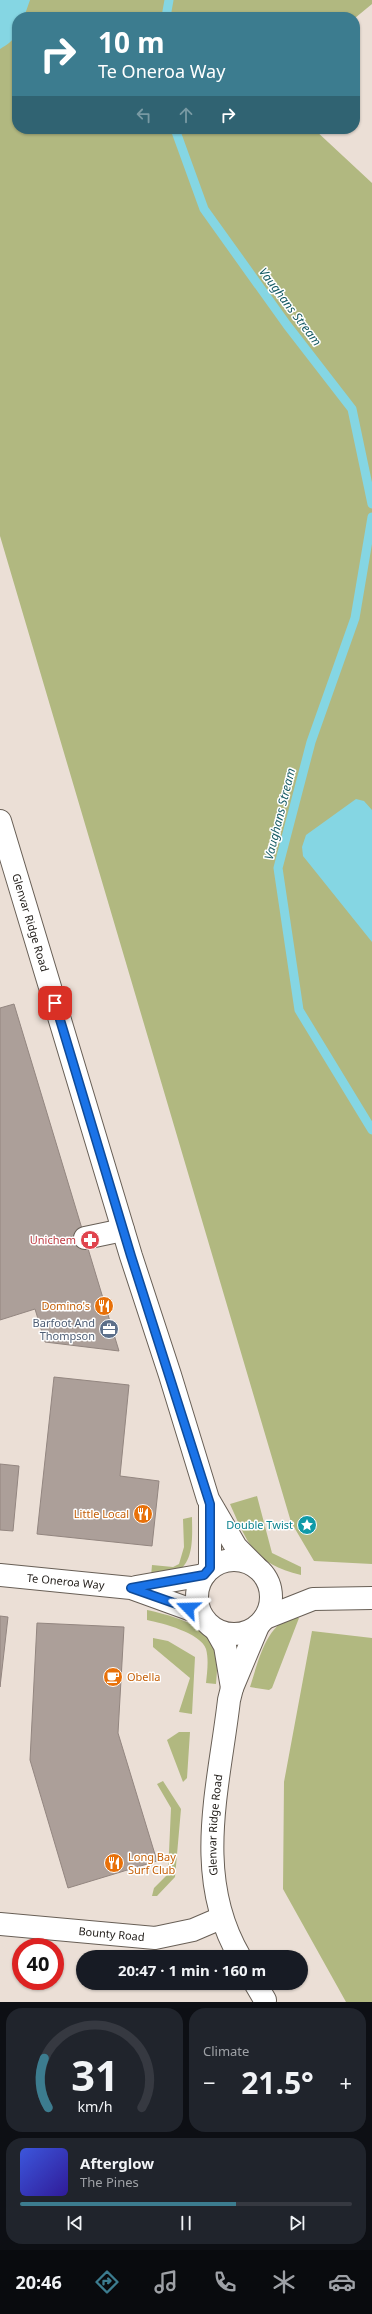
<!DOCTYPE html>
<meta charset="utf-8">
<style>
:root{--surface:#171b24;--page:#20242c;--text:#f1f3f6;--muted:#9ea1a6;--line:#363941;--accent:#3c7c8f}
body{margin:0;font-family:"Noto Sans",sans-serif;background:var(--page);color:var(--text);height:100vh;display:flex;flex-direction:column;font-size:15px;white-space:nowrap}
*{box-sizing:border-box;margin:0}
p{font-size:13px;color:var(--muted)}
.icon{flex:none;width:22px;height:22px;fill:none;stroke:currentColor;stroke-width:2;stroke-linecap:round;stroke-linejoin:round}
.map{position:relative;height:2002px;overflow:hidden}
.panel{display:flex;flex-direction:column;gap:6px;padding:6px;background:#0d0f14;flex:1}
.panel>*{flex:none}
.hud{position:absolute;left:12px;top:12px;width:348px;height:122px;border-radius:16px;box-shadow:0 1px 3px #0004;background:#3c7c8f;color:#fff;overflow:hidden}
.speed{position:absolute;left:12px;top:1938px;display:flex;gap:8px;font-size:20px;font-weight:700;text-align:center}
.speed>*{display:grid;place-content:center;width:52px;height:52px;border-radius:50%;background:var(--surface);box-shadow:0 1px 3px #0004;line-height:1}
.speed .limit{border:6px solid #d22;background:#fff;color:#111}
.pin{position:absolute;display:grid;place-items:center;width:34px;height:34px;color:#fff;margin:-17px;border-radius:8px;box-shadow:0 2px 6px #0006}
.me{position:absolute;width:44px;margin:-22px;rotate:292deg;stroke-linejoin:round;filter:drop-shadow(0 0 3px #0008)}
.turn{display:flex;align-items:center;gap:14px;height:84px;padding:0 20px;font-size:18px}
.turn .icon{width:52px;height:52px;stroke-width:2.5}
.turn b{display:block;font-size:28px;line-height:34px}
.lanes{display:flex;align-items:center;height:38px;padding:0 20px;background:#0003;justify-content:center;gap:20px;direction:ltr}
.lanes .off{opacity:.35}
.big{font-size:30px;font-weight:700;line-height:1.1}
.panel .card{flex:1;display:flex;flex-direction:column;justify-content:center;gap:6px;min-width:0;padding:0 14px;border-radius:16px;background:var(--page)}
.panel .dial{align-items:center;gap:0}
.dial svg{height:104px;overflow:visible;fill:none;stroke:var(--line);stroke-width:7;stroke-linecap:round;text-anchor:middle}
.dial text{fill:var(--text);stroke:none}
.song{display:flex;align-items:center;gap:12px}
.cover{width:48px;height:48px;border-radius:6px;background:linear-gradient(135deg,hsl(230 70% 55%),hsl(250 70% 35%))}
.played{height:4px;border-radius:2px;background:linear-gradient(90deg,var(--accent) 65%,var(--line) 65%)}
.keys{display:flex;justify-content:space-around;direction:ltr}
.heat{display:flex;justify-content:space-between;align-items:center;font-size:22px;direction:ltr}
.panel .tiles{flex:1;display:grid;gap:6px;grid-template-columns:1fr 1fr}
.card:last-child{grid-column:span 2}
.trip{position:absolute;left:76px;top:1950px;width:232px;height:40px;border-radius:20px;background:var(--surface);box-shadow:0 1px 3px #0004;font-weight:700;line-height:40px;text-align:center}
.menu{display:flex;height:64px;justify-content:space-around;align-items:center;background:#090b0e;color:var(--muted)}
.menu .icon{width:28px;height:28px}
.menu .selected{color:var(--accent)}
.menu b{font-size:18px;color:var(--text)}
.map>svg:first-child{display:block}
.green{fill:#b1b880}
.water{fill:#85d6e3}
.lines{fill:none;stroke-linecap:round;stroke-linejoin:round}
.stream{stroke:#85d6e3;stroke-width:9}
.building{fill:#ac9f99;stroke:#938680}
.minor-casing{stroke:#685f56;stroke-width:24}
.minor{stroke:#fff;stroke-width:22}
.route-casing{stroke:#114b97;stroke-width:10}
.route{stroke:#1a73e8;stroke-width:7}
.labels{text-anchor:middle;stroke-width:3;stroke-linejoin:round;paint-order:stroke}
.street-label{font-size:11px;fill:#25211d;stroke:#fff}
.health-label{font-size:11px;fill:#be3a42;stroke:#fff;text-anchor:end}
.food-label{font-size:11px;fill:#c56008;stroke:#fff;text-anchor:end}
.service-label{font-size:11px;fill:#4e5e75;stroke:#fff;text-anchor:end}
.culture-label{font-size:11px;fill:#0d838f;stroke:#fff;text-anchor:end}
.water-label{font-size:12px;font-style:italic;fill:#185c65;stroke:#fff}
</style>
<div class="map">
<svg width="372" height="2002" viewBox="0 0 372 2002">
<rect width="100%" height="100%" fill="#ebdfd6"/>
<path class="green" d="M0 0H372V4L355 18 17 17V129H314L372 183V1564L314 1561 291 1522 0 536Z
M257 1496 272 1553 301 1567V1575C255 1564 248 1545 230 1504Z
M192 1517C192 1534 195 1563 176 1572 169 1575 158 1575 151 1576L152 1565 173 1567 179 1564 184 1547 183 1519Z
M147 1610C166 1614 205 1624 213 1643 219 1657 217 1670 216 1684L206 1683C207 1673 209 1660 206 1649 201 1633 162 1623 147 1620Z
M291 1617 299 1618 272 1688 269 1690 250 1687C258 1663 265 1627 291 1617Z
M312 1631 372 1638V2002H346L283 1889 284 1782Z
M153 1638 168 1641 195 1657 192 1714 179 1712 190 1678 153 1647Z
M179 1732H190L187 1778 183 1782 167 1740Z
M163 1781 181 1809 175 1877 157 1896H152L154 1888 168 1874 171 1808 157 1784Z"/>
<path class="water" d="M0 0H30L24 17H17C17 35 16 40 0 49Z
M356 799 364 801 372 810V942L303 856 302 847 306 835Z"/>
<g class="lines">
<path class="stream" d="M166 17 169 0
M175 129 204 209 287 325 352 409 372 504
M372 517 355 618 311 742 278 868 299 1010 372 1130"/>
</g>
<path class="building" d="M14 1004 119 1351 45 1342 35 1309 0 1320V1008Z
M54 1377 129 1385 120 1476 159 1481 152 1546 37 1534Z
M0 1464 19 1466 13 1531 0 1530Z
M0 1616 8 1617 0 1687Z
M37 1623 124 1627 118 1733 157 1861 68 1888 30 1760Z"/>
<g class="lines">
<g class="minor-casing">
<g id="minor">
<path id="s1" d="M0 821 131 1256 170 1375 208 1499 236 1547 255 1566"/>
<path d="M85 1238 123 1230"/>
<circle cx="234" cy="1597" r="37"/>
<path d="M210 1568V1504"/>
<path id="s2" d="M0 1575 131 1588 200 1613"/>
<path d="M136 1587 204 1575"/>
<path d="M265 1618 313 1599 372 1598"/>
<path d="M216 1630 225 1646 232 1688"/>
<path id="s3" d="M0 1924 155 1938 193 1930 221 1918"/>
<path id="s4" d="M240 1957C192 1876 219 1787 229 1700L232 1688 258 1626"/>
<path d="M255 1983 265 2000"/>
</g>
</g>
<use href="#minor" class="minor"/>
</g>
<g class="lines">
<g class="route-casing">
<path id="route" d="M55 1003 131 1256 210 1504V1568L204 1575 131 1588 188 1608"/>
</g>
<use href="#route" class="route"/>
</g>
<defs>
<g id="pharmacy-disc" transform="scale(1)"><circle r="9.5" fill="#e0444e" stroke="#fff"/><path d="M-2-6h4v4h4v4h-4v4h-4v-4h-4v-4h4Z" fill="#fff"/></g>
<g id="restaurant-disc" transform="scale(1)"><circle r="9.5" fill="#e8710a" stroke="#fff"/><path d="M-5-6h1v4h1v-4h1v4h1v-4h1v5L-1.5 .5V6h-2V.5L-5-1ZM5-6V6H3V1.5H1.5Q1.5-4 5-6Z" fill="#fff"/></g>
<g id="office-disc" transform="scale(1)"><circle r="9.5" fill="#5c6f8a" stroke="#fff"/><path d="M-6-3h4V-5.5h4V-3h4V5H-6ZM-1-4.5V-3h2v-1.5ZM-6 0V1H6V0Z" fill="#fff"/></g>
<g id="sight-disc" transform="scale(1)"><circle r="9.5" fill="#0f9aa8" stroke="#fff"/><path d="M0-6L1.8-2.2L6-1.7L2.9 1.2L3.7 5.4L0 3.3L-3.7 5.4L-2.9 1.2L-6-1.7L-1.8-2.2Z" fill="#fff"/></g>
<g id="cafe-disc" transform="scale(1)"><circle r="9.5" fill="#e8710a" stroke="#fff"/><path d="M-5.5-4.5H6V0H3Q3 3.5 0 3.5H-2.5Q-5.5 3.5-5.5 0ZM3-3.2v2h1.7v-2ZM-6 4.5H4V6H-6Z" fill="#fff"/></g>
</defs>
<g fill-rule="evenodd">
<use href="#pharmacy-disc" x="90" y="1240"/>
<use href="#restaurant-disc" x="104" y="1306"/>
<use href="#office-disc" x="109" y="1329"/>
<use href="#restaurant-disc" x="143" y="1514"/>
<use href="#sight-disc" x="307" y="1525"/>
<use href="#cafe-disc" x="113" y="1677"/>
<use href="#restaurant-disc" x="114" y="1863"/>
</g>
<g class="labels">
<g class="street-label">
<text dy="4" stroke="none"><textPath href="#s1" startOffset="106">Glenvar Ridge Road</textPath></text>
<text dy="4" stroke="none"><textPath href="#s2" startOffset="66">Te Oneroa Way</textPath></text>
<text dy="4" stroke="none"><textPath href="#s4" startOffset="137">Glenvar Ridge Road</textPath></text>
<text dy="4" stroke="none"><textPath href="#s3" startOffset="112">Bounty Road</textPath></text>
</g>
<g class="health-label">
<text x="76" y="1244">Unichem</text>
</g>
<g class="food-label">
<text x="90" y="1310">Domino's</text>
<text x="129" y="1518">Little Local</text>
<text x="127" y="1681" text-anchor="start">Obella</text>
<text x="128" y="1861" text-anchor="start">Long Bay<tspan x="128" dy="13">Surf Club</tspan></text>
</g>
<g class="service-label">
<text x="95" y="1327">Barfoot And<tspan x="95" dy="13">Thompson</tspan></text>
</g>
<g class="culture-label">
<text x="293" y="1529">Double Twist</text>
</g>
<g class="water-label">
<text transform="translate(290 307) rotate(53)" y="4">Vaughans Stream</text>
<text transform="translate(280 814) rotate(-76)" y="4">Vaughans Stream</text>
</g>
</g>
</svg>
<div class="speed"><div class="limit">40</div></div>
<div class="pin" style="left:55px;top:1003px;background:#d93025"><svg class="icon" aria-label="arrive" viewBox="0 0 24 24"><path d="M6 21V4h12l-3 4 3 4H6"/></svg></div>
<svg class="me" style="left:188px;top:1608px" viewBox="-20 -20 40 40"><path d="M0-17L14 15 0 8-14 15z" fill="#1a73e8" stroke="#fff" stroke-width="4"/></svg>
<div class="trip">20:47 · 1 min · 160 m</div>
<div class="hud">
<div class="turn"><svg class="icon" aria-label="right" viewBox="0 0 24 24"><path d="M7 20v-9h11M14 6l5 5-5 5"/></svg><div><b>10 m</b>Te Oneroa Way</div></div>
<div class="lanes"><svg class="icon off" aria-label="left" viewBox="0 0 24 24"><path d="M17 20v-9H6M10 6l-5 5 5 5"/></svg><svg class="icon off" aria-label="ahead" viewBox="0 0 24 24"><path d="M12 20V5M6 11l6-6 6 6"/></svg><svg class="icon" aria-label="right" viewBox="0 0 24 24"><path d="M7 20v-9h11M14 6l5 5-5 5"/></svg></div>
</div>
</div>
<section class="panel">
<div class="tiles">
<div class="card dial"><svg viewBox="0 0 100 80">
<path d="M14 69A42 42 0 1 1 86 69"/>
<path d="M14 69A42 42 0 0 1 11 31" stroke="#3c7c8f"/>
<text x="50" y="56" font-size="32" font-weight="700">31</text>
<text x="50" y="72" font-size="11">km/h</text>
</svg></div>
<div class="card"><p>Climate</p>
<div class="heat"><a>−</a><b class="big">21.5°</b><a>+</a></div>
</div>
<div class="card">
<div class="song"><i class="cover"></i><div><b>Afterglow</b><p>The Pines</p></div></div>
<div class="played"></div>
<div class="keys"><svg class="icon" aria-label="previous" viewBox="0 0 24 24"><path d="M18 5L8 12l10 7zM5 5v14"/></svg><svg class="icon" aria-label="pause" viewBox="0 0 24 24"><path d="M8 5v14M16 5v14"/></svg><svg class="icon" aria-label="next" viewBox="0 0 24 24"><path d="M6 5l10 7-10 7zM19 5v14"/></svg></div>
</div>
</div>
</section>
<nav class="menu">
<b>20:46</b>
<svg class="icon selected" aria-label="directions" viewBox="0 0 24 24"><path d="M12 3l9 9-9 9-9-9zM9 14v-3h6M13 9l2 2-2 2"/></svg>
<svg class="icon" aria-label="music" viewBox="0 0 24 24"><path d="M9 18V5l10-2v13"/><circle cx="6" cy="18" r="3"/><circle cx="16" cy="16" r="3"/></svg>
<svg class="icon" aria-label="phone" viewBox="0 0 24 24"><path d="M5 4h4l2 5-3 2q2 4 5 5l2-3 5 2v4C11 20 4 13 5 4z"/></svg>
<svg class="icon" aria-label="climate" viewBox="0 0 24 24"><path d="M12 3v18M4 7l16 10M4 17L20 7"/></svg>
<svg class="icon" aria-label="car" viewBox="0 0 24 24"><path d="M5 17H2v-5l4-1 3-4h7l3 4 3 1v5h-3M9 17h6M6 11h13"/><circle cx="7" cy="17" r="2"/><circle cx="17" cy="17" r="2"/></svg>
</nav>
